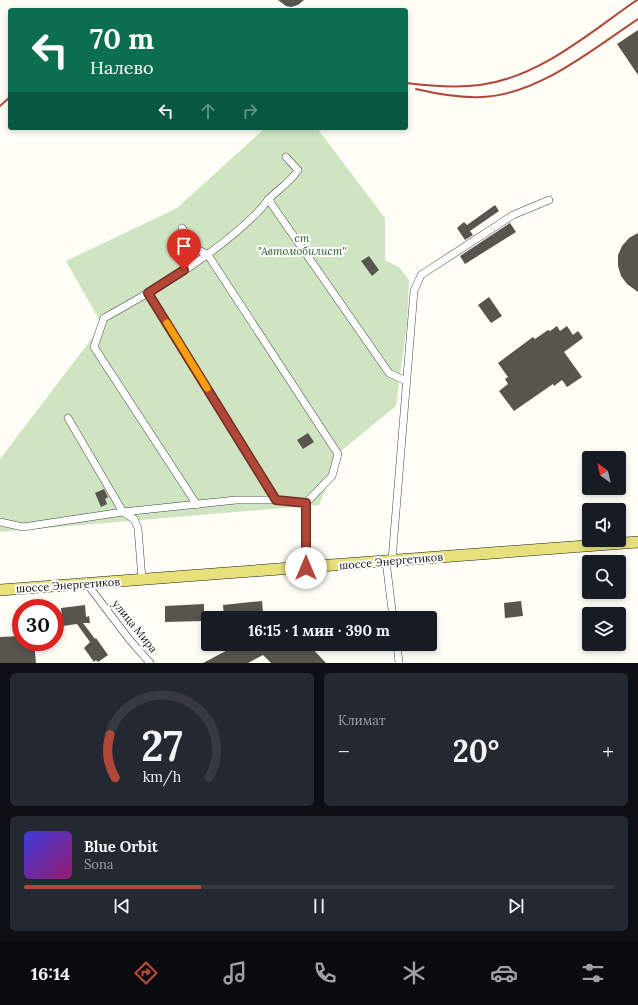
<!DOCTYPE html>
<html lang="ru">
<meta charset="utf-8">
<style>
:root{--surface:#171b24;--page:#242831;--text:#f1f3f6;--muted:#9ea1a6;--line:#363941;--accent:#b14739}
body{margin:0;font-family:Lora,serif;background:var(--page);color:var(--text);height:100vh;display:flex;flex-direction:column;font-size:15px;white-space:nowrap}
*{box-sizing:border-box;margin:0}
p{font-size:13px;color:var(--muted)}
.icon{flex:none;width:22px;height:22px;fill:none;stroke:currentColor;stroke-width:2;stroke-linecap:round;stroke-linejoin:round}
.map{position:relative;height:663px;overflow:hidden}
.drawer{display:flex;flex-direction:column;gap:10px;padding:10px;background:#0d0f14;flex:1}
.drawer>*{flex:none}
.banner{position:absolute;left:8px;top:8px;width:400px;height:122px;border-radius:4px;box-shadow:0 2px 6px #0003;background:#0b6e4f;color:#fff;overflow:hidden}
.needle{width:26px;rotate:326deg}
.buttons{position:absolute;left:582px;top:451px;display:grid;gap:8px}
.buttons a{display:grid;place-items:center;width:44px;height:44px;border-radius:4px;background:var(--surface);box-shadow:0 2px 6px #0003;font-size:20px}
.speed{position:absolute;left:12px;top:599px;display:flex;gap:8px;font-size:20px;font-weight:700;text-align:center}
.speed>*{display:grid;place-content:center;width:52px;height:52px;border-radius:50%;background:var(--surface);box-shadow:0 2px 6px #0003;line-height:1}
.speed .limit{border:6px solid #d22;background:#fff;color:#111}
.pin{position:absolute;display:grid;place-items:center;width:34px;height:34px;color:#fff;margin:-41px -17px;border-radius:50% 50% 50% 0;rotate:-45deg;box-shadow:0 0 4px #0007}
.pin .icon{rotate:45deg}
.me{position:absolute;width:44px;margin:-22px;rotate:0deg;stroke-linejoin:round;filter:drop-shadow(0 0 3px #0008)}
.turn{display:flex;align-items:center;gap:14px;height:84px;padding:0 16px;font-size:18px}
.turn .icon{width:52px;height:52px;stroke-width:2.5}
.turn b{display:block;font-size:28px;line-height:34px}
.lanes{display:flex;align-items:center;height:38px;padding:0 16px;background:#0003;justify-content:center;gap:20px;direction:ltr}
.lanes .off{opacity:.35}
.big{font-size:30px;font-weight:800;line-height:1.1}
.drawer .widget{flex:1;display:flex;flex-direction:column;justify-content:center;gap:6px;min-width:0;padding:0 14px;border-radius:6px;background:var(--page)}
.drawer .dial{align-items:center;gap:0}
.dial svg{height:104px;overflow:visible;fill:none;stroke:var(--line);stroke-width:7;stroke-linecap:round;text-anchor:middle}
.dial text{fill:var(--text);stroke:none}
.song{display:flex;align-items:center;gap:12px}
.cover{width:48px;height:48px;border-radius:6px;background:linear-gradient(135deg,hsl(240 70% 55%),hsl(320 70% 35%))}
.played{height:4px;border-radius:2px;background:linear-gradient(90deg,var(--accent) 30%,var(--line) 30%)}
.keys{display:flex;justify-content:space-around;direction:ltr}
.heat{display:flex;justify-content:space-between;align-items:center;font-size:22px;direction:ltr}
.drawer .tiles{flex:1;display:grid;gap:10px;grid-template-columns:1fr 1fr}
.widget:last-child{grid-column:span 2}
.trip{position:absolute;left:201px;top:611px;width:236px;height:40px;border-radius:4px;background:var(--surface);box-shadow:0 2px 6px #0003;font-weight:800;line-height:40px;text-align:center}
.dock{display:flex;height:64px;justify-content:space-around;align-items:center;background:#090b0e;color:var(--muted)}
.dock .icon{width:28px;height:28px}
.dock .on{color:var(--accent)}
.dock b{font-size:18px;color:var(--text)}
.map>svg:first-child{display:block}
.green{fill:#cfe5c2}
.building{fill:#58544e}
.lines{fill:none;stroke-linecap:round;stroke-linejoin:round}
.minor-casing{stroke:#444;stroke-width:8}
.primary-casing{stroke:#222;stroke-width:12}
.minor{stroke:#fff;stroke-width:7}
.primary{stroke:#e8e07b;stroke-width:11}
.rail{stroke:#b14739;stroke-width:2}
.route-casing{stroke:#732e25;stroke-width:10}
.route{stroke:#b14739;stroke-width:7}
.slow{stroke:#f59e0b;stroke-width:7}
.labels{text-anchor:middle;stroke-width:4;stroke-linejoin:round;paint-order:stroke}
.park-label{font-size:11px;font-style:italic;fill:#2a6228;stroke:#fff}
.street-label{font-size:11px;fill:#111;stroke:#fff}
</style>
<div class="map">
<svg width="638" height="663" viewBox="0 0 638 663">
<rect width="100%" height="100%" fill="#fefef6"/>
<path class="green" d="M265 128H317L385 218V260L400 268 409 280 407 324 396 406 341 451 319 505 0 532V459L102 325 66 261 177 208Z"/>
<path class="building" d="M278 0H304L298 5 291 7 286 6Z
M638 30V75L617 44Z
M495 205 499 211 470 231 473 235 465 240 457 228 464 222 467 225Z
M510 223 516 232 465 264 460 256Z
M638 233V292L627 284 621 276 618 266V255L622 246 629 238Z
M369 256 379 270 372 276 361 261Z
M489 297 502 316 491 323 478 305Z
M557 326 560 331 567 326 573 335 578 331 583 338 564 352 582 377 567 387 562 380 554 386 553 384 514 411 499 391 508 384 505 379 508 377 498 363 533 337 535 339 548 330 550 331Z
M308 433 314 442 303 449 297 440Z
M104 489 108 497 105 499 107 504 101 507 95 493Z
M262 601 263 613 224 617 223 605Z
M521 601 523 616 505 618 504 603Z
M204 604V621L165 622V606Z
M85 605 86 617 89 616 90 623H83L95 639 96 638 108 655 98 662 96 660 94 662 84 648 90 642 77 624 63 626 61 608Z
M21 636V642H34L36 663H0V637Z
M239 644H308L326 663H271L263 655 248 663H203Z"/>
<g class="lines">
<g class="minor-casing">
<path id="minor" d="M268 199 389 373 406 381
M182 228 195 248 208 255 338 454 332 476 306 503
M148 293 276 500 306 503V568
M68 418 123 512 134 519 138 528 142 580
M197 505 94 347 104 318C158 288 212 257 256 214 260 210 264 205 268 200 278 189 290 183 298 170L286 157
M0 522 23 527 123 512 236 500H276
M392 560 414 291 421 275 513 215 549 200
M386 561 393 618
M91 583V589L129 639 150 663
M397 644 399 663"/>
</g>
<g class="primary-casing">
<path id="primary" d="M0 590 638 542"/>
</g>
<use href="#minor" class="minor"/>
<use href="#primary" class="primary"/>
<path class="rail" d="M406 83C430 86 455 88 480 85 540 77 589 33 637 0
M416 89C437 94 460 98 482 97 538 95 593 49 638 19
M0 106 10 97"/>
</g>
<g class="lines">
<g class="route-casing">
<path id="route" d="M184 270 148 293 276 500 306 503V568"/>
</g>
<use href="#route" class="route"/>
<path class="slow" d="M167 323 207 388"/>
</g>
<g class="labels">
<g class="park-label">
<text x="302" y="242">ст<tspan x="302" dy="13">"Автомобилист"</tspan></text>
</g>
<g class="street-label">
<text transform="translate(391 561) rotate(-5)" y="4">шоссе Энергетиков</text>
<text transform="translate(68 585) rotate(-4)" y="4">шоссе Энергетиков</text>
<text transform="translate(135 626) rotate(51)" y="4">улица Мира</text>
</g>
</g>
</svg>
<div class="buttons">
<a><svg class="needle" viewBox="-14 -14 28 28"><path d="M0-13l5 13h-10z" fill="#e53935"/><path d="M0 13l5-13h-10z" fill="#9ea1a6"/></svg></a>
<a><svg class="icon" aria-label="sound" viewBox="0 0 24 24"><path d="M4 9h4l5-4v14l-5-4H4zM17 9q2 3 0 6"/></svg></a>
<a><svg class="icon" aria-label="search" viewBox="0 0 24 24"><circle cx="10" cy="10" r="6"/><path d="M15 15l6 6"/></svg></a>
<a><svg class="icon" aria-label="layers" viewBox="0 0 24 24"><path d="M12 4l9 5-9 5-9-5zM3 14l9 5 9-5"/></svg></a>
</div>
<div class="speed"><div class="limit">30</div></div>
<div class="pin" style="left:184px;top:270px;background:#d93025"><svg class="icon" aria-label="arrive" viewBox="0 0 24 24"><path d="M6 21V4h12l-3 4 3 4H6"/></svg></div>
<svg class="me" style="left:306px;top:568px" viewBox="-20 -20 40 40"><circle r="19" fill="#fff"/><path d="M0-13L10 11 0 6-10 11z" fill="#b14739"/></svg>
<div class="trip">16:15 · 1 мин · 390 m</div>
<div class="banner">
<div class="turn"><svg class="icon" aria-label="left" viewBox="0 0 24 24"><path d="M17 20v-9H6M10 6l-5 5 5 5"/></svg><div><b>70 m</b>Налево</div></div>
<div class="lanes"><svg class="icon" aria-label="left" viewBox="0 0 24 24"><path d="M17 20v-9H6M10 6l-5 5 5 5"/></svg><svg class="icon off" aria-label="ahead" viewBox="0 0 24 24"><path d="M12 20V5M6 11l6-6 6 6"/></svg><svg class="icon off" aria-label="right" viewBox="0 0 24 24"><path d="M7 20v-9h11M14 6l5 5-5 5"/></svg></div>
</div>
</div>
<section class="drawer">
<div class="tiles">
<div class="widget dial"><svg viewBox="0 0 100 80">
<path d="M14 69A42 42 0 1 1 86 69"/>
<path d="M14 69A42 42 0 0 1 10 36" stroke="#b14739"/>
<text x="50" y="56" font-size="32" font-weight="700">27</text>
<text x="50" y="72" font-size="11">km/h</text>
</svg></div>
<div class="widget"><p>Климат</p>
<div class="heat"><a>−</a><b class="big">20°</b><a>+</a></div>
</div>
<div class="widget">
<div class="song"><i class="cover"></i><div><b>Blue Orbit</b><p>Sona</p></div></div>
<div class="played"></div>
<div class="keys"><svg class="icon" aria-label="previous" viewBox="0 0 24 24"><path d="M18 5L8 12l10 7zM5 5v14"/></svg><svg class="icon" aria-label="pause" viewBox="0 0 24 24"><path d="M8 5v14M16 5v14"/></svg><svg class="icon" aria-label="next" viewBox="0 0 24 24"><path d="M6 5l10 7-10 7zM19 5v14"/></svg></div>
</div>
</div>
</section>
<nav class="dock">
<b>16:14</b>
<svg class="icon on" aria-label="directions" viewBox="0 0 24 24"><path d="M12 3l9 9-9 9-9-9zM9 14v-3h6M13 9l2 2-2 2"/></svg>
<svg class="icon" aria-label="music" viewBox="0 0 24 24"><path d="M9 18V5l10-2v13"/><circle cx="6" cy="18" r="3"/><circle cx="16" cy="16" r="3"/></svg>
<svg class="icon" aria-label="phone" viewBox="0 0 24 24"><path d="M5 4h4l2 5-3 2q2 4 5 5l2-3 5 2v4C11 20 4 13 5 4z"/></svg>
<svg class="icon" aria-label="climate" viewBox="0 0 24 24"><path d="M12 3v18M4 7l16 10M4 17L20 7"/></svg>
<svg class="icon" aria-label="car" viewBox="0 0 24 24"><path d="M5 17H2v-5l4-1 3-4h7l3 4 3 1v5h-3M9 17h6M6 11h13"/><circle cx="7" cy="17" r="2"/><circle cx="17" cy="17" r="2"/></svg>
<svg class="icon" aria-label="filters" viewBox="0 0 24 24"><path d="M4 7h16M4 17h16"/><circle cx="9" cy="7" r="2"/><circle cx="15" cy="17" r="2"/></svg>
</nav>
